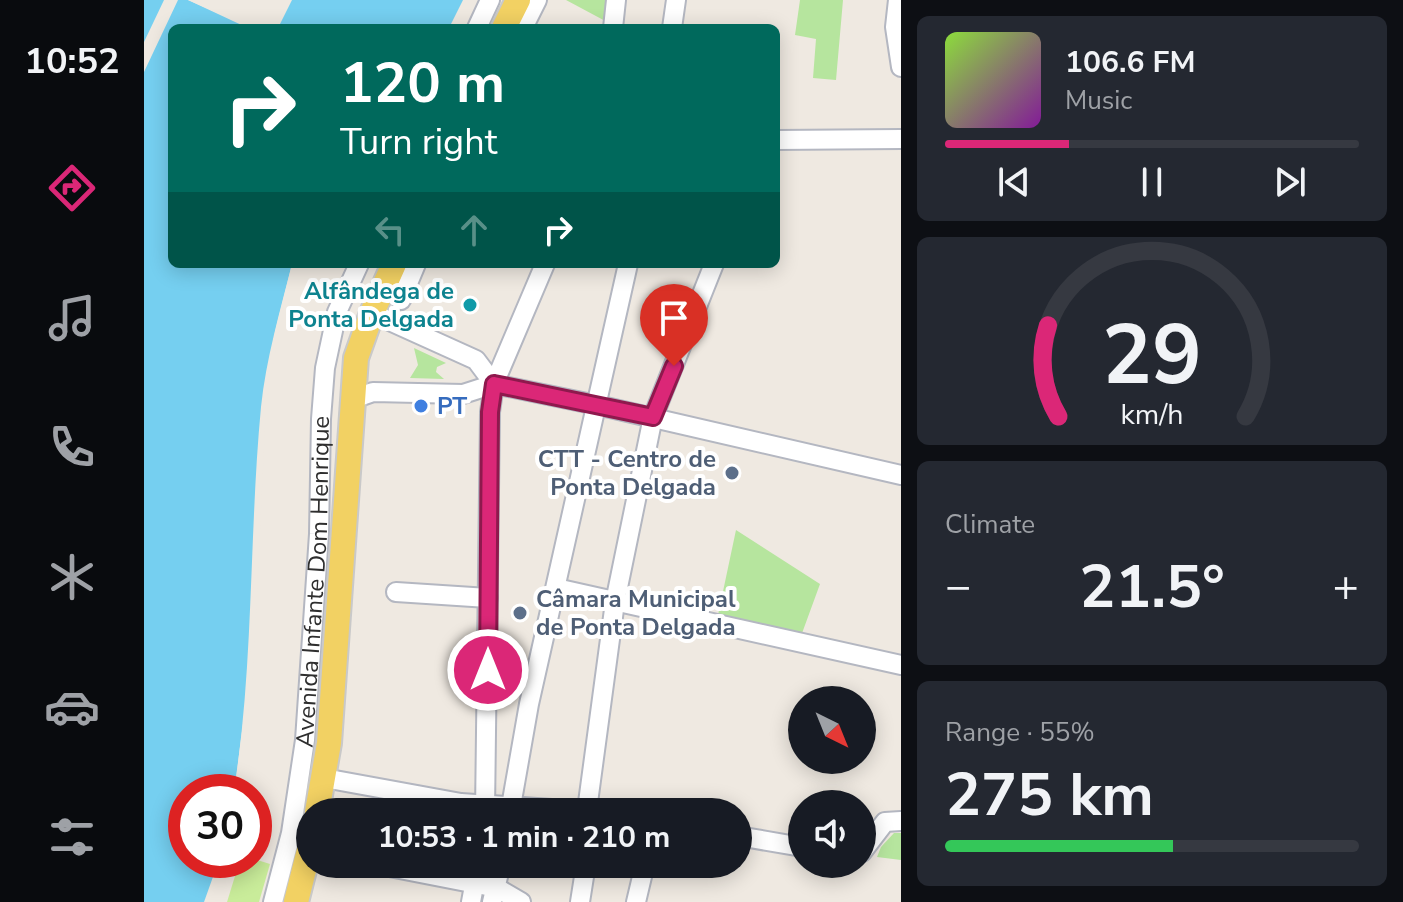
<!DOCTYPE html>
<meta charset="utf-8">
<style>
:root{--surface:#171b24;--page:#242831;--text:#f1f3f6;--muted:#9ea1a6;--line:#363941;--accent:#db2777}
body{margin:0;font-family:"Nunito Sans",sans-serif;background:var(--page);color:var(--text);height:100vh;display:flex;flex-direction:column;font-size:30px;white-space:nowrap}
*{box-sizing:border-box;margin:0}
p{font-size:26px;color:var(--muted)}
.icon{flex:none;width:44px;height:44px;fill:none;stroke:currentColor;stroke-width:2;stroke-linecap:round;stroke-linejoin:round}
.map{position:relative;flex:1;overflow:hidden}
.drawer{display:flex;flex-direction:column;gap:16px;padding:16px;background:#0d0f14;width:502px}
.drawer>*{flex:none}
.hud{position:absolute;left:24px;top:24px;width:612px;height:244px;border-radius:12px;box-shadow:0 4px 20px #0003;background:#00695c;color:#fff;overflow:hidden}
.needle{width:52px;rotate:137deg}
.tools{position:absolute;left:644px;top:686px;display:grid;gap:16px}
.tools a{display:grid;place-items:center;width:88px;height:88px;border-radius:50%;background:var(--surface);box-shadow:0 4px 20px #0003;font-size:40px}
.speed{position:absolute;left:24px;top:774px;display:flex;gap:16px;font-size:40px;font-weight:700;text-align:center}
.speed>*{display:grid;place-content:center;width:104px;height:104px;border-radius:50%;background:var(--surface);box-shadow:0 4px 20px #0003;line-height:1}
.speed .limit{border:12px solid #d22;background:#fff;color:#111}
.pin{position:absolute;display:grid;place-items:center;width:68px;height:68px;color:#fff;margin:-82px -34px;border-radius:50% 50% 50% 0;rotate:-45deg;box-shadow:0 0 8px #0007}
.pin .icon{rotate:45deg}
.me{position:absolute;width:88px;margin:-44px;rotate:0deg;stroke-linejoin:round;filter:drop-shadow(0 0 6px #0008)}
.turn{display:flex;align-items:center;gap:28px;height:168px;padding:0 40px;font-size:36px}
.turn .icon{width:104px;height:104px;stroke-width:2.5}
.turn b{display:block;font-size:56px;line-height:68px}
.lanes{display:flex;align-items:center;height:76px;padding:0 40px;background:#0003;justify-content:center;gap:40px;direction:ltr}
.lanes .off{opacity:.35}
.big{font-size:60px;font-weight:700;line-height:1.1}
.drawer .widget{flex:1;display:flex;flex-direction:column;justify-content:center;gap:12px;min-width:0;padding:0 28px;border-radius:12px;background:var(--page)}
.drawer .dial{align-items:center;gap:0}
.dial svg{height:208px;overflow:visible;fill:none;stroke:var(--line);stroke-width:7;stroke-linecap:round;text-anchor:middle}
.dial text{fill:var(--text);stroke:none}
.song{display:flex;align-items:center;gap:24px}
.cover{width:96px;height:96px;border-radius:12px;background:linear-gradient(135deg,hsl(90 70% 55%),hsl(290 70% 35%))}
.played{height:8px;border-radius:4px;background:linear-gradient(90deg,var(--accent) 30%,var(--line) 30%)}
.keys{display:flex;justify-content:space-around;direction:ltr}
.heat{display:flex;justify-content:space-between;align-items:center;font-size:44px;direction:ltr}
.charge{height:12px;border-radius:6px;background:linear-gradient(90deg,#34c759 55%,var(--line) 0)}
.trip{position:absolute;left:152px;top:798px;width:456px;height:80px;border-radius:40px;background:var(--surface);box-shadow:0 4px 20px #0003;font-weight:700;line-height:80px;text-align:center}
main{display:flex;flex:1;min-height:0}
.tabs{display:flex;flex-direction:column;width:144px;justify-content:space-around;align-items:center;background:#090b0e;color:var(--muted)}
.tabs .icon{width:56px;height:56px}
.tabs .current{color:var(--accent)}
.tabs b{font-size:36px;color:var(--text)}
.map>svg:first-child{display:block}
.green{fill:#b6e59e}
.pitch{fill:#c9ec9a}
.water{fill:#75cff0}
.pier{fill:#efe9e1}
.lines{fill:none;stroke-linecap:round;stroke-linejoin:round}
.minor-casing{stroke:#b4b7c1;stroke-width:22}
.major-casing{stroke:#c9c9c9;stroke-width:28}
.minor{stroke:#fff;stroke-width:18}
.major{stroke:#f2d163;stroke-width:24}
.route-casing{stroke:#8e194d;stroke-width:20}
.route{stroke:#db2777;stroke-width:14}
.culture-dot{fill:#0f9aa8;stroke:#fff;stroke-width:3}
.shop-dot{fill:#3f7fe0;stroke:#fff;stroke-width:3}
.service-dot{fill:#5c6f8a;stroke:#fff;stroke-width:3}
.labels{text-anchor:middle;stroke-width:8;stroke-linejoin:round;paint-order:stroke}
.culture-label{font-size:24px;font-weight:bold;fill:#0d838f;stroke:#fff;text-anchor:end}
.shop-label{font-size:24px;font-weight:bold;fill:#366cbe;stroke:#fff;text-anchor:start}
.service-label{font-size:24px;font-weight:bold;fill:#4e5e75;stroke:#fff;text-anchor:end}
.street-label{font-size:24px;fill:#2e2e2e;stroke:#fff}
</style>
<main>
<nav class="tabs">
<b>10:52</b>
<svg class="icon current" aria-label="directions" viewBox="0 0 24 24"><path d="M12 3l9 9-9 9-9-9zM9 14v-3h6M13 9l2 2-2 2"/></svg>
<svg class="icon" aria-label="music" viewBox="0 0 24 24"><path d="M9 18V5l10-2v13"/><circle cx="6" cy="18" r="3"/><circle cx="16" cy="16" r="3"/></svg>
<svg class="icon" aria-label="phone" viewBox="0 0 24 24"><path d="M5 4h4l2 5-3 2q2 4 5 5l2-3 5 2v4C11 20 4 13 5 4z"/></svg>
<svg class="icon" aria-label="climate" viewBox="0 0 24 24"><path d="M12 3v18M4 7l16 10M4 17L20 7"/></svg>
<svg class="icon" aria-label="car" viewBox="0 0 24 24"><path d="M5 17H2v-5l4-1 3-4h7l3 4 3 1v5h-3M9 17h6M6 11h13"/><circle cx="7" cy="17" r="2"/><circle cx="17" cy="17" r="2"/></svg>
<svg class="icon" aria-label="filters" viewBox="0 0 24 24"><path d="M4 7h16M4 17h16"/><circle cx="9" cy="7" r="2"/><circle cx="15" cy="17" r="2"/></svg>
</nav>
<div class="map">
<svg width="757" height="902" viewBox="0 0 757 902">
<rect width="100%" height="100%" fill="#efe9e1"/>
<path class="green" d="M422 0H467L465 23Z
M656 0H699L692 80 669 78 672 39 651 35Z
M270 348 302 363 293 367 292 372 300 379 266 378 274 365Z
M592 530 676 584 657 636 574 615Z
M750 833H757V860L733 857 737 847Z"/>
<path class="pitch" d="M110 859 126 864 115 902H83L96 860Z"/>
<path class="water" d="M0 0H20L0 42Z
M34 0H44L104 28H28V264H148C136 311 122 359 117 407 105 534 110 658 91 785L81 783 80 792H42V860H75L60 902H0V72Z
M148 0H319L305 28H134Z"/>
<path class="pier" d="M44 0H54L106 24 108 28Z
M148 264 152 266 135 332 122 405 109 678 95 786 91 785 105 678 118 404 131 332Z"/>
<g class="lines">
<g class="minor-casing">
<g id="minor">
<path d="M754 0 751 27 757 67"/>
<path d="M333 28 346 0"/>
<path d="M379 28 393 0"/>
<path d="M469 28 472 0"/>
<path d="M528 28 532 0"/>
<path d="M632 140 757 139"/>
<path d="M257 300 272 264"/>
<path d="M228 313 332 360 350 384"/>
<path d="M209 399 229 392 319 394 350 384 453 405 757 475"/>
<path d="M412 588 757 665"/>
<path d="M252 592 344 598"/>
<path d="M180 778 317 803 452 812"/>
<path d="M443 810 471 602 509 417 570 264"/>
<path d="M341 812 346 412 350 384 401 264"/>
<path d="M366 812 385 704 484 264"/>
<path d="M594 836 658 847"/>
<path d="M718 852 741 822 757 821"/>
<path d="M230 864 353 888 377 902"/>
<path id="s1" d="M129 902 147 833 161 740 175 534 177 419 181 368 193 312 215 264"/>
<path d="M327 902 334 864"/>
<path d="M348 902 357 864"/>
<path d="M436 902 442 864"/>
<path d="M492 902 501 864"/>
</g>
</g>
<g class="major-casing">
<path id="major" d="M360 28 374 0
M173 812 185 743 212 358 228 313 250 264
M152 902 166 846"/>
</g>
<use href="#minor" class="minor"/>
<use href="#major" class="major"/>
</g>
<g class="lines">
<g class="route-casing">
<path id="route" d="M344 670 346 412 350 384 509 417 530 366"/>
</g>
<use href="#route" class="route"/>
</g>
<circle class="culture-dot" cx="326" cy="305" r="8"/>
<circle class="shop-dot" cx="277" cy="406" r="8"/>
<g class="service-dot">
<circle cx="588" cy="473" r="8"/>
<circle cx="376" cy="613" r="8"/>
</g>
<g class="labels">
<g class="culture-label">
<text x="310" y="299">Alfândega de<tspan x="310" dy="28">Ponta Delgada</tspan></text>
</g>
<g class="shop-label">
<text x="293" y="414">PT</text>
</g>
<g class="service-label">
<text x="572" y="467">CTT - Centro de<tspan x="572" dy="28">Ponta Delgada</tspan></text>
<text x="392" y="607" text-anchor="start">Câmara Municipal<tspan x="392" dy="28">de Ponta Delgada</tspan></text>
</g>
<g class="street-label">
<text dy="8" stroke="none"><textPath href="#s1" startOffset="324">Avenida Infante Dom Henrique</textPath></text>
</g>
</g>
</svg>
<div class="tools">
<a><svg class="needle" viewBox="-14 -14 28 28"><path d="M0-13l5 13h-10z" fill="#e53935"/><path d="M0 13l5-13h-10z" fill="#9ea1a6"/></svg></a>
<a><svg class="icon" aria-label="sound" viewBox="0 0 24 24"><path d="M4 9h4l5-4v14l-5-4H4zM17 9q2 3 0 6"/></svg></a>
</div>
<div class="speed"><div class="limit">30</div></div>
<div class="pin" style="left:530px;top:366px;background:#d93025"><svg class="icon" aria-label="arrive" viewBox="0 0 24 24"><path d="M6 21V4h12l-3 4 3 4H6"/></svg></div>
<svg class="me" style="left:344px;top:670px" viewBox="-20 -20 40 40"><circle r="17" fill="#db2777" stroke="#fff" stroke-width="3"/><path d="M0-11L8 9 0 5-8 9z" fill="#fff"/></svg>
<div class="trip">10:53 · 1 min · 210 m</div>
<div class="hud">
<div class="turn"><svg class="icon" aria-label="right" viewBox="0 0 24 24"><path d="M7 20v-9h11M14 6l5 5-5 5"/></svg><div><b>120 m</b>Turn right</div></div>
<div class="lanes"><svg class="icon off" aria-label="left" viewBox="0 0 24 24"><path d="M17 20v-9H6M10 6l-5 5 5 5"/></svg><svg class="icon off" aria-label="ahead" viewBox="0 0 24 24"><path d="M12 20V5M6 11l6-6 6 6"/></svg><svg class="icon" aria-label="right" viewBox="0 0 24 24"><path d="M7 20v-9h11M14 6l5 5-5 5"/></svg></div>
</div>
</div>
<section class="drawer">
<div class="widget">
<div class="song"><i class="cover"></i><div><b>106.6 FM</b><p>Music</p></div></div>
<div class="played"></div>
<div class="keys"><svg class="icon" aria-label="previous" viewBox="0 0 24 24"><path d="M18 5L8 12l10 7zM5 5v14"/></svg><svg class="icon" aria-label="pause" viewBox="0 0 24 24"><path d="M8 5v14M16 5v14"/></svg><svg class="icon" aria-label="next" viewBox="0 0 24 24"><path d="M6 5l10 7-10 7zM19 5v14"/></svg></div>
</div>
<div class="widget dial"><svg viewBox="0 0 100 80">
<path d="M14 69A42 42 0 1 1 86 69"/>
<path d="M14 69A42 42 0 0 1 10 34" stroke="#db2777"/>
<text x="50" y="56" font-size="32" font-weight="700">29</text>
<text x="50" y="72" font-size="11">km/h</text>
</svg></div>
<div class="widget"><p>Climate</p>
<div class="heat"><a>−</a><b class="big">21.5°</b><a>+</a></div>
</div>
<div class="widget"><p>Range · 55%</p><b class="big">275 km</b><div class="charge"></div></div>
</section>
</main>
